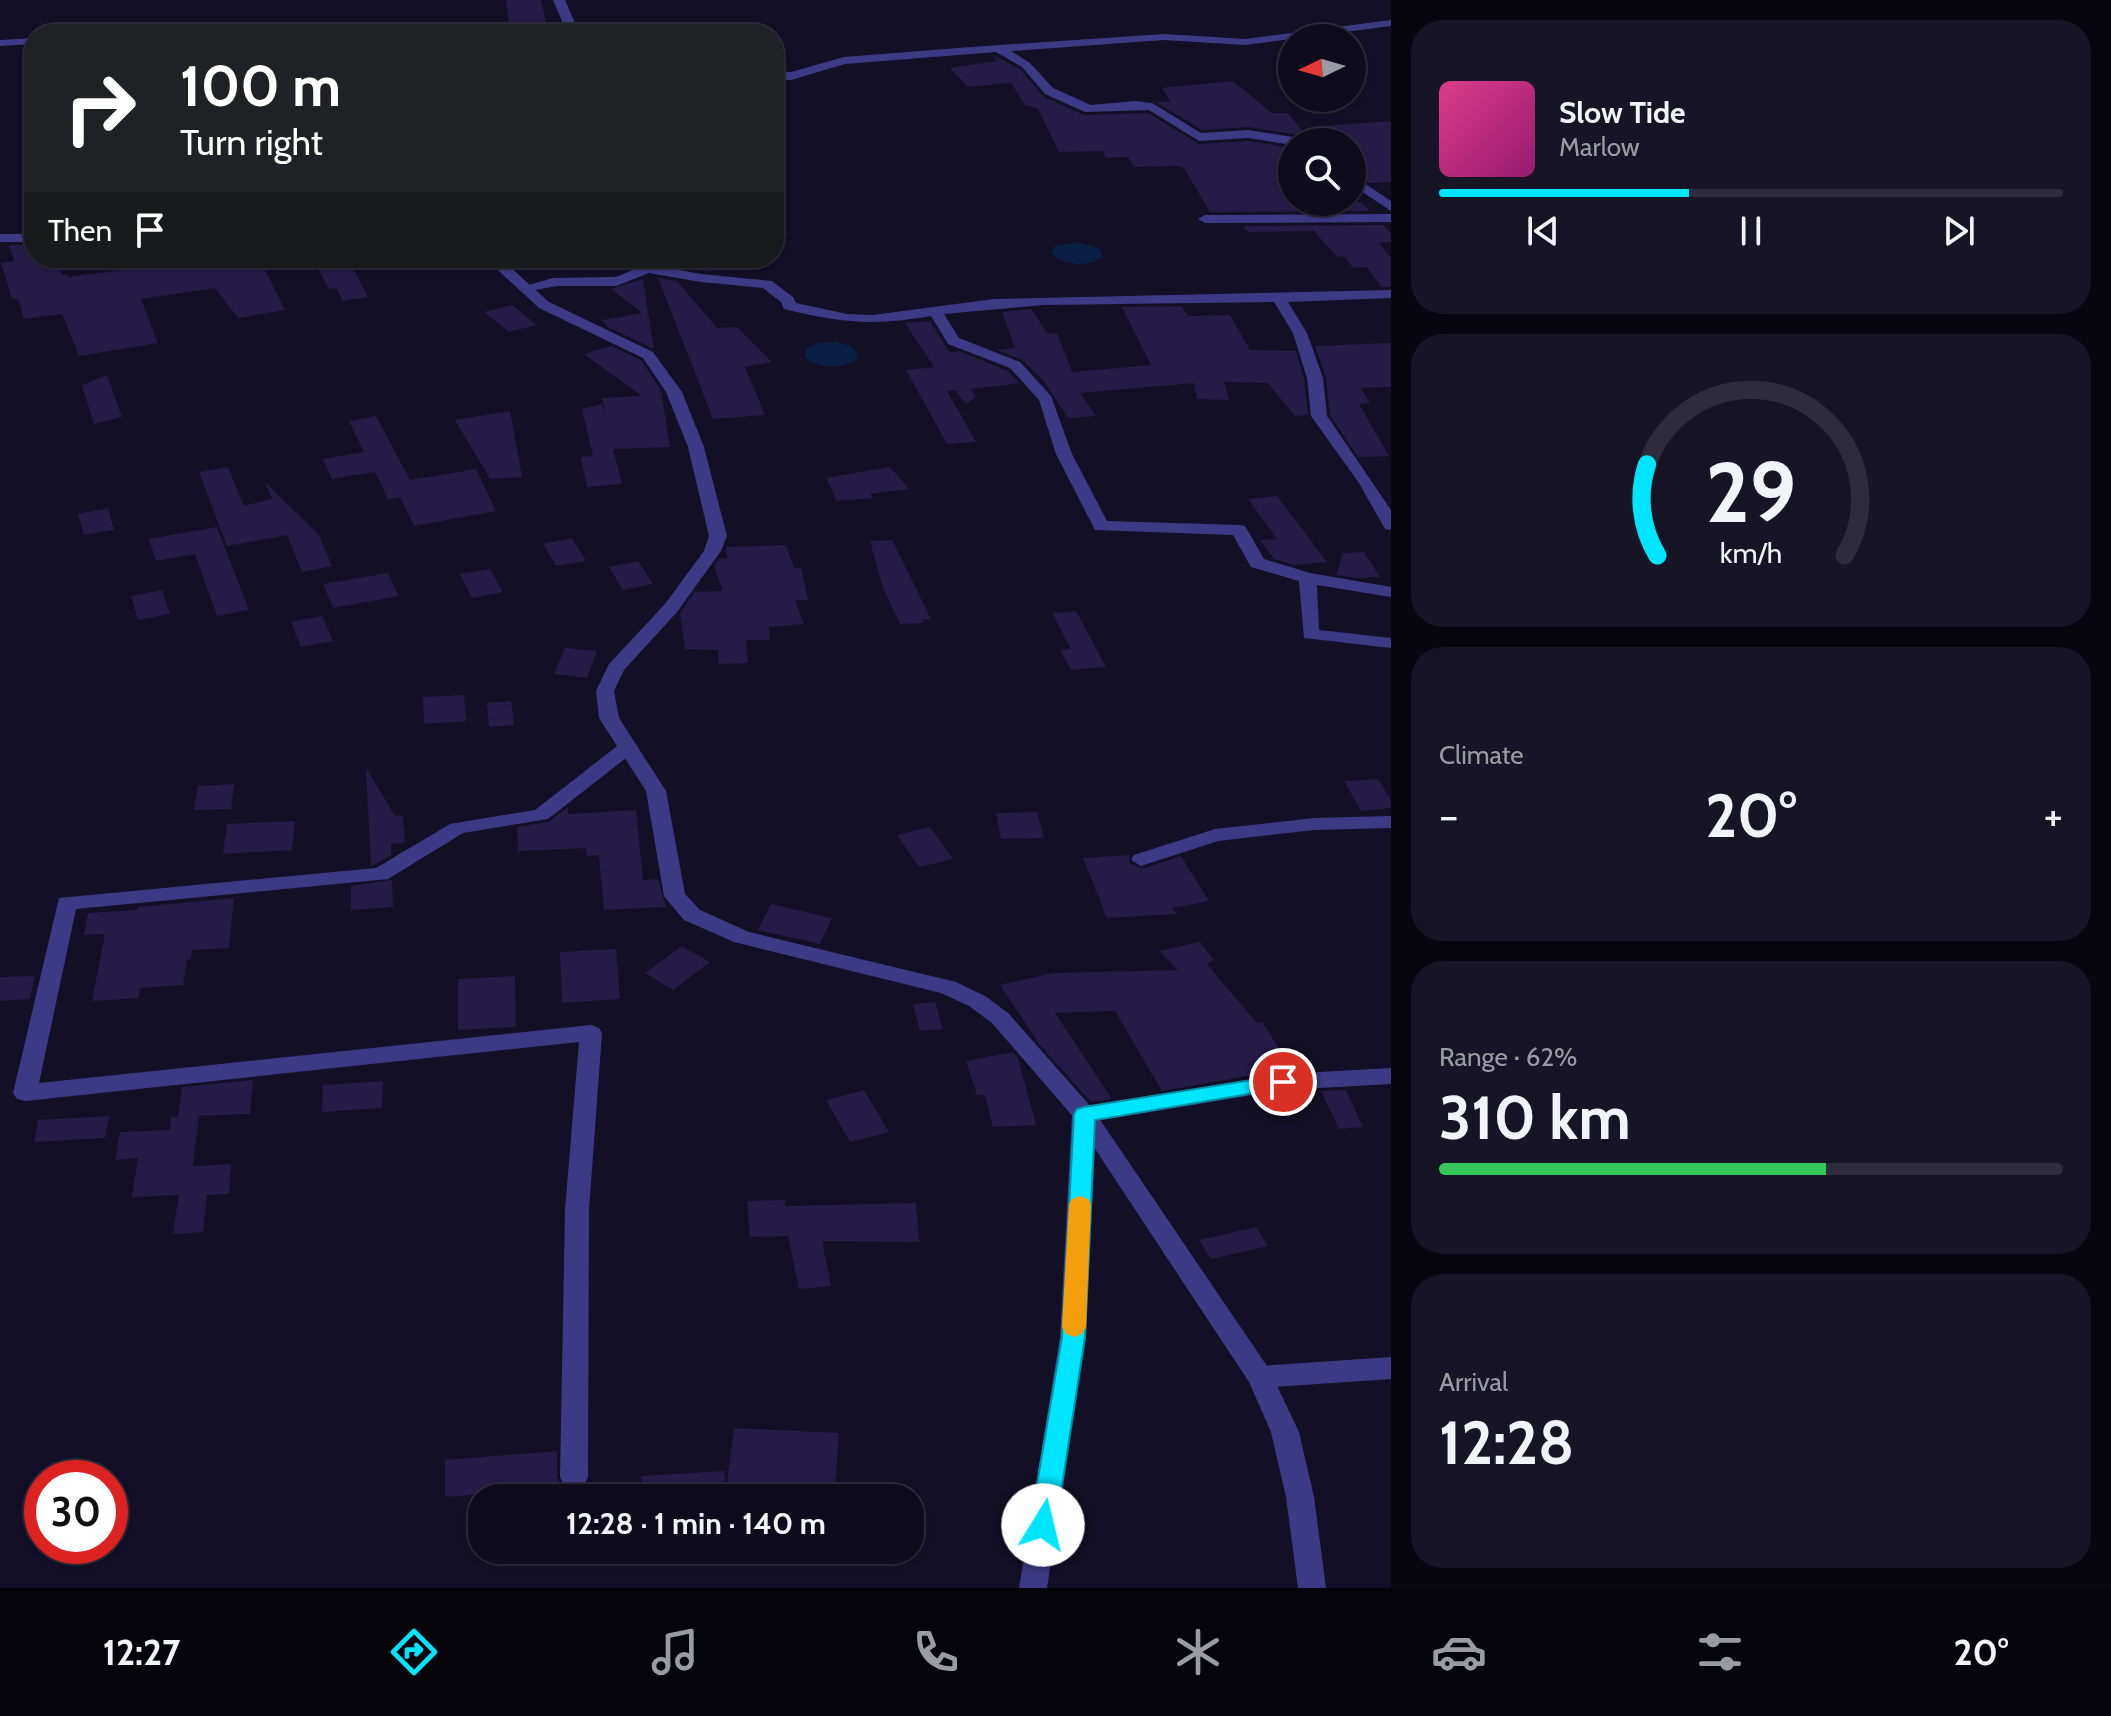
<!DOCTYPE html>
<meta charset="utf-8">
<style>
:root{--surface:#0e0b1c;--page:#171425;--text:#f1f3f6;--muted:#9b9ba3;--line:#2e2b3b;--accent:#00e5ff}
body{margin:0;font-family:Cabin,sans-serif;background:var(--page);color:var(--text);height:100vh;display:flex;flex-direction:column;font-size:30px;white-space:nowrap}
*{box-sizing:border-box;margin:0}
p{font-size:26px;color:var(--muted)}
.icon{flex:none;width:44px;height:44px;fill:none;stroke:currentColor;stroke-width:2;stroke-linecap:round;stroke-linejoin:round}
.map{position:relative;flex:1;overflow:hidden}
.sheet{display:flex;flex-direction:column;gap:20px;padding:20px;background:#08060f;width:720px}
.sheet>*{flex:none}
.guide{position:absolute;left:24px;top:24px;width:760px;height:244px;border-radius:32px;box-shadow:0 2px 6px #0004,0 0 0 2px var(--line);background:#202124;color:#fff;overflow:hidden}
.needle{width:52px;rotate:265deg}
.controls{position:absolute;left:1278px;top:24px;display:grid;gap:16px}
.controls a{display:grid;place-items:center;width:88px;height:88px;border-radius:50%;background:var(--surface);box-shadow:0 2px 6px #0004,0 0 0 2px var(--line);font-size:40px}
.speed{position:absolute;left:24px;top:1460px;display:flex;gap:16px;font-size:40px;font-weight:700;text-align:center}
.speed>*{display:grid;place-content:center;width:104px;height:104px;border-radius:50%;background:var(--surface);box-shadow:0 2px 6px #0004,0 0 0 2px var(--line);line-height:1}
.speed .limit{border:12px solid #d22;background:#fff;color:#111}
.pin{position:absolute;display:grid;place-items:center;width:68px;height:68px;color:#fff;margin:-34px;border:4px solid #fff;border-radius:50%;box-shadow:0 2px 8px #0007}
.me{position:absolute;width:88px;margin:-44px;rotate:9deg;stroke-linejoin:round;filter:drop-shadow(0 0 6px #0008)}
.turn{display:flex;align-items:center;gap:28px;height:168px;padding:0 24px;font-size:36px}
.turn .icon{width:104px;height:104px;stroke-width:2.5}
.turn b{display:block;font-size:56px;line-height:68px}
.then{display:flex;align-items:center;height:76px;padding:0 24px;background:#0003;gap:16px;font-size:30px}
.big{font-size:60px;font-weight:800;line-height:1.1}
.sheet .card{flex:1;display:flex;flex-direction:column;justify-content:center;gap:12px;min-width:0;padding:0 28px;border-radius:32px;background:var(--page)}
.sheet .dial{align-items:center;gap:0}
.dial svg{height:208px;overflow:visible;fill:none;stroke:var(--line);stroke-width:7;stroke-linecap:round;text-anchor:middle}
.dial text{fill:var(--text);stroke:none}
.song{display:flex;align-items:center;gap:24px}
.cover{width:96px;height:96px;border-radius:12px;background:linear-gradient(135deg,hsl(330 70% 55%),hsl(320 70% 35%))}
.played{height:8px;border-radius:4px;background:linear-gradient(90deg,var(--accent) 40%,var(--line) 40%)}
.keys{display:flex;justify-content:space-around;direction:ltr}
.heat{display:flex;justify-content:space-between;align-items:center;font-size:44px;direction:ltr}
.charge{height:12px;border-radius:6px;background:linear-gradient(90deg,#34c759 62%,var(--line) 0)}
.trip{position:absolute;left:468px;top:1484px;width:456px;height:80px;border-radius:32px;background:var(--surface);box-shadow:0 2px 6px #0004,0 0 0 2px var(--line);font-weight:800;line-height:80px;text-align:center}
.menu{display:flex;height:128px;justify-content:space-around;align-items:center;background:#06040b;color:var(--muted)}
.menu .icon{width:56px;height:56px}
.menu .selected{color:var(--accent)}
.menu b{font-size:36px;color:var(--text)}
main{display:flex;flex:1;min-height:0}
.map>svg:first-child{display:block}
.water{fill:#0a1f44}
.building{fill:#241b47}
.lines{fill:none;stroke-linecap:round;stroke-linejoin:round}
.minor{fill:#3d3a85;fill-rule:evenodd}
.tertiary{fill:#3d3a85;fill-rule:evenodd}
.route{fill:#00e5ff;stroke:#0095a6;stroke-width:2}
.slow{fill:#f59e0b}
</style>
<main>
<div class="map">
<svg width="1391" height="1588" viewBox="0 0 1391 1588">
<rect width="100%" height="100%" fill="#130f26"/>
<path class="water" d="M1078 242 1100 249 1103 256C1088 268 1064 266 1051 253L1055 246Z
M837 342 852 347 858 355 857 359C841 370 820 369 806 358V349L819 343Z"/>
<path class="building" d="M506 0H541L546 22 509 23Z
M993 55 1020 69 1044 97 1084 115 1148 113 1199 144 1248 141 1292 148V202H1361L1370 211 1210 212 1184 168 1178 166 1134 167 1128 157 1106 158 1102 151 1059 152 1038 109 1025 105 1011 83 968 87 950 68 997 61Z
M1233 81 1272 113H1288L1311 142 1300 135 1248 127 1202 130 1156 102H1171L1162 88Z
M1391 121V182L1369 183 1352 172V142H1324L1310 127Z
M1383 225 1391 233V242L1379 243 1391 258V287H1381L1367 267 1353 268 1344 256 1337 257 1314 231 1248 232 1244 226Z
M9 245H34V258H56L62 275 67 274 68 277 134 268 132 263 167 258H208L214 269 261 262 285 310 238 318 215 288 141 299 158 343 79 356 62 314 24 319 18 299H12L1 263 14 261Z
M312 258H348L368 297 343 301 336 288 329 289Z
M650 258H704L711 272 652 262Z
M658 278 677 281 717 328 737 327 772 362 745 367 765 415 713 419Z
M643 279 648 312 654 349 608 327 602 320 642 313 611 289Z
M512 305 537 325 509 332 484 312Z
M1181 306 1189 316 1230 315 1250 350 1296 351 1304 379 1308 415 1295 416 1268 383 1224 382 1229 400 1197 399 1194 383 1080 393 1096 416 1068 418 1043 380 1022 360 997 350 1015 348 1002 312 1031 309 1048 334 1057 333 1072 372 1151 365 1122 307Z
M930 321 950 353 959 351 1008 371 1019 383 971 389 976 397 966 404 955 390 947 391 976 442 947 444 906 370 934 367 905 323Z
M1391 343V387L1361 388 1370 403 1359 404 1389 456 1358 457 1330 415 1326 378 1315 346Z
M611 346 641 360 661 390 670 447 613 449 622 484 587 487 581 457 593 456 582 409 602 404 606 420 602 398 642 396 584 354Z
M107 375 122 417 94 424 82 385Z
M510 411 522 477 490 479 455 420Z
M376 416 410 480 476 469 496 511 414 526 400 497 388 499 375 472 332 479 323 459 364 452 349 421Z
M228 467 244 506 272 499 265 482 319 535 332 566 302 572 287 535 227 546 199 472Z
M890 467 909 489 870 494 874 498 837 501 826 478Z
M1277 496 1327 562 1294 565 1274 559 1260 540 1277 539 1248 499Z
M108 508 114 530 84 535 78 514Z
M217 527 249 610 217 616 195 554 156 561 149 539Z
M572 538 586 561 556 566 543 544Z
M892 540 931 619 922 620 923 623 900 624 883 588 870 541Z
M786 545 794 568H801L808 600H795L804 624 769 627 770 640H746L748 663 719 664 718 650 685 649 680 613 695 592 723 591 714 566 719 559 727 558 726 547Z
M1364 552 1380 577 1358 578 1336 575 1343 553Z
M638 561 653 584 623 590 609 567Z
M490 569 503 592 472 598 460 574Z
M388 573 399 596 333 608 323 584Z
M162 590 170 614 138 620 131 596Z
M1076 611 1106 667 1071 670 1060 650 1071 649 1052 613Z
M322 616 333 641 301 647 291 622Z
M565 648 597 651 587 678 554 674Z
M464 695 466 721 424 724 423 697Z
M511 701 514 725 489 727 487 703Z
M366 768 395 816 403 815 405 843 391 844V856L371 866Z
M1378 779 1391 800V808L1361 811 1344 781Z
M234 784 231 809 194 810 198 786Z
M568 807V814L636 810 643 880 658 879 666 907 604 910 599 855 587 856 586 848 518 851 517 827 548 822Z
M1037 812 1044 838 1001 839 996 813Z
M295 821 292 850 223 854 227 824Z
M930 827 953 859 919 867 897 835Z
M1129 855V863L1142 869 1181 856 1209 901 1172 908 1177 914 1107 918 1083 858Z
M392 880 393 907 351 910V886Z
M234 898 229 948 192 950 191 959 187 960 183 985 140 988 138 998 92 1001 105 934 84 935 88 913 137 910 138 907Z
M771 904 832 918 820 944 758 930Z
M1200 942 1214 960 1207 964 1257 1023 1262 1022 1292 1068 1162 1091 1115 1011 1055 1013 1112 1099 1091 1102 1040 1045 1000 985 1053 973 1178 970 1159 951Z
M682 946 710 962 673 990 645 973Z
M616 949 620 999 562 1003 560 952Z
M35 976 30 999 0 1001V977Z
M515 976 516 1027 458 1030V979Z
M935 1002 943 1029 920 1031 913 1004Z
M1013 1052 1018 1058 1036 1125 993 1127 985 1095H977L966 1061Z
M253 1080 250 1114 199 1116 193 1166 231 1164 229 1194 207 1195 203 1232 173 1234 179 1195 132 1197 138 1158 115 1160 120 1132 170 1130 171 1117H178L182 1087Z
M383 1081 382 1108 322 1112 323 1085Z
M864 1090 889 1132 850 1142 826 1100Z
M1346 1090 1363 1127 1339 1129 1321 1091Z
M109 1116 105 1138 34 1142 38 1120Z
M785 1200V1206L916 1203 919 1242 822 1241 831 1286 799 1289 788 1236 750 1237 747 1201Z
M1256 1227 1268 1246 1211 1259 1199 1240Z
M734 1428 839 1433 835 1488 777 1483 727 1484Z
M557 1451V1477L562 1488 445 1497V1460Z
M724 1471 727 1498H643L641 1476Z"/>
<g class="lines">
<path class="minor" d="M1391 20V26L1245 45 1164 40 1011 51 1030 63 1053 88 1091 105 1135 101 1152 103 1201 133 1248 130 1300 138 1306 142H1292V145L1248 138 1199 141 1149 110 1085 112 1045 94 1022 67 996 52 845 64 791 80 774 79V71L791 72 844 57 971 47 1164 34 1245 39Z
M137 31H182L188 34H131Z
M34 38V44L0 46V40Z
M1352 175 1391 201V211L1352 185Z
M1391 214V222L1205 223 1198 219 1205 215Z
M0 234H34V242H0Z
M647 264 701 274 772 281 793 297 796 303 847 314 873 315 994 299 1391 290V298L1288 302 1307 333 1323 378 1327 416 1391 510V530L1385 529 1359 483 1311 416 1307 378 1293 333 1274 302 1044 305 944 314 959 338 1020 362 1051 396 1072 454 1107 521 1239 525 1245 526 1264 559 1310 573 1391 587V597L1317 585 1319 630 1391 638V648L1304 638 1299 581 1251 567 1233 535 1095 530 1056 454 1039 400 1010 368 948 344 931 316C874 326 840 323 784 309L781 302 763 288 701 282 649 273 616 286H557L525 292 518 288 553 278 616 277Z
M628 741 635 743 638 747 635 751 548 819 463 833 388 879 76 909 39 1083 591 1025 599 1028 602 1033 589 1210 588 1477 584 1485 574 1489 564 1485 560 1477 565 1210 579 1042 25 1101 17 1099 13 1093 59 898 376 868 450 824 535 810 621 743Z
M1391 816V828L1314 830 1218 841 1141 866 1131 860 1134 855 1215 829 1314 818Z
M1391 1068V1084L1283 1090 1096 1121 1086 1337 1047 1588H1019L1060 1337 1072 1114 1076 1108 1283 1074Z
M1391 1357V1379L1260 1388 1251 1385 1247 1377 1251 1369 1260 1366Z"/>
<path class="tertiary" d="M553 0H565L574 21 573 34H561L562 21Z
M485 258H500L549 302 653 352 682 392 704 447 727 536 721 551 677 612 624 670 614 691 619 718 666 791 685 894 700 910 749 932 956 982 985 996 1008 1013 1092 1108 1269 1369 1299 1432 1314 1497 1326 1588H1298L1286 1497 1271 1432 1249 1382 1076 1120 992 1023 969 1006 941 993 734 942 684 920 664 896 646 791 599 718 596 691 609 664 665 604 704 551 709 536 688 447 666 392 643 358 539 308Z"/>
</g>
<path class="route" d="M1283 1075 1290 1077 1294 1082 1290 1087 1095 1120 1085 1337 1056 1525 1052 1533 1043 1536 1034 1533 1030 1525 1062 1337 1074 1114 1077 1109 1084 1107Z"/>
<path class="slow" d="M1080 1196 1088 1199 1091 1204 1086 1327 1082 1334 1074 1337 1066 1334 1062 1327 1069 1204 1072 1199Z"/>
</svg>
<div class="controls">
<a><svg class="needle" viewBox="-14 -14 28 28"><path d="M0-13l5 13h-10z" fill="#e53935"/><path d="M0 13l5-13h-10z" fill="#9b9ba3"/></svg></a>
<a><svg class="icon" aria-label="search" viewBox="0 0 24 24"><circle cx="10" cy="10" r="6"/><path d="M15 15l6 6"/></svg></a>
</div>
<div class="speed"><div class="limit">30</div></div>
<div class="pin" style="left:1283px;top:1082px;background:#d93025"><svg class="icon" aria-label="arrive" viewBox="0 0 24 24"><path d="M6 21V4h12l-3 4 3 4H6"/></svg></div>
<svg class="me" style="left:1043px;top:1525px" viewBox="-20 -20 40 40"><circle r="19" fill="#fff"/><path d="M0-13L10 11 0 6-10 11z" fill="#00e5ff"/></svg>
<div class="trip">12:28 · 1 min · 140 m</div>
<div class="guide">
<div class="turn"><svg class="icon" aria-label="right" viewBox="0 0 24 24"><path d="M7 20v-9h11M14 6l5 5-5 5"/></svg><div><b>100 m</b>Turn right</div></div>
<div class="then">Then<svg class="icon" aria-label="arrive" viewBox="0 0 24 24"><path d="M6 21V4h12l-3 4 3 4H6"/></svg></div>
</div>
</div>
<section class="sheet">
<div class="card">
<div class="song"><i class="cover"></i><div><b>Slow Tide</b><p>Marlow</p></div></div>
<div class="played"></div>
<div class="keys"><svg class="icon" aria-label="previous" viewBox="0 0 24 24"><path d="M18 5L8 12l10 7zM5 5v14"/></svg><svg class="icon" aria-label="pause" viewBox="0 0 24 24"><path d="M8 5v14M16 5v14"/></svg><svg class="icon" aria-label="next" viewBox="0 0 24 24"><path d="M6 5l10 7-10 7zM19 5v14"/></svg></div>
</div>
<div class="card dial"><svg viewBox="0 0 100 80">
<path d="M14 69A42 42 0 1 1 86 69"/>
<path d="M14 69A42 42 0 0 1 10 34" stroke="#00e5ff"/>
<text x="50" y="56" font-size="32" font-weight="700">29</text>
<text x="50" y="72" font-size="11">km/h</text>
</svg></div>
<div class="card"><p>Climate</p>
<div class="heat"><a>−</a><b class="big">20°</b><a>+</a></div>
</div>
<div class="card"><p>Range · 62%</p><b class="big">310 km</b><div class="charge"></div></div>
<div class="card"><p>Arrival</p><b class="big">12:28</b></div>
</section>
</main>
<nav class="menu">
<b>12:27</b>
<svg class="icon selected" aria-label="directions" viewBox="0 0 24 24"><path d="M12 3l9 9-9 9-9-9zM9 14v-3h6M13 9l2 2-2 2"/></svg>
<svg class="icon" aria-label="music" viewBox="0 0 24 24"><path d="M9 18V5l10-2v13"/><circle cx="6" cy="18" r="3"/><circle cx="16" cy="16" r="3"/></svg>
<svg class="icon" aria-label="phone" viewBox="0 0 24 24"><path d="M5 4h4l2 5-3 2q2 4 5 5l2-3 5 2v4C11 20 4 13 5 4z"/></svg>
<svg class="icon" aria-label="climate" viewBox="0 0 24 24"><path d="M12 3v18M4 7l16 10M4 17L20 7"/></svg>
<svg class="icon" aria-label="car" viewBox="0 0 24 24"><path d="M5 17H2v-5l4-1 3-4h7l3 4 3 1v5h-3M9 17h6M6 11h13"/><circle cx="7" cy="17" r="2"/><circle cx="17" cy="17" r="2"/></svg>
<svg class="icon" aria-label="filters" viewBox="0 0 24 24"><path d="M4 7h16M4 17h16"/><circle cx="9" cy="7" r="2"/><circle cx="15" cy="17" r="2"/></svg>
<b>20°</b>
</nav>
